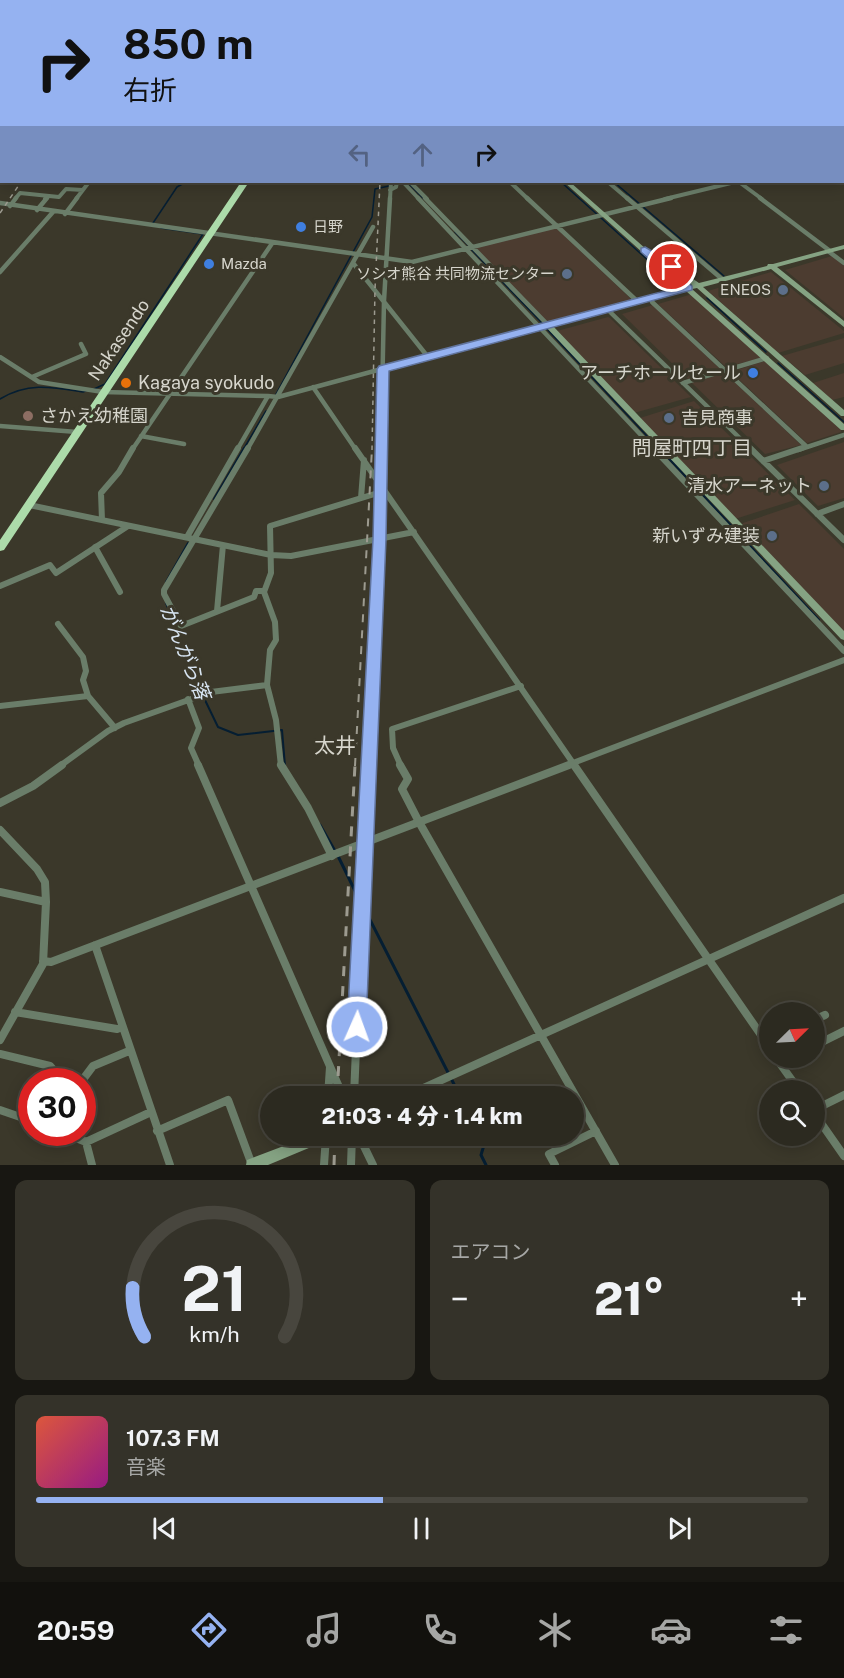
<!DOCTYPE html>
<html lang="ja">
<meta charset="utf-8">
<style>
:root{--surface:#2c2a20;--page:#343229;--text:#f1f3f6;--muted:#a6a7a5;--line:#48463e;--accent:#95b2f1}
body{margin:0;font-family:"Public Sans","Noto Sans JP",sans-serif;background:var(--page);color:var(--text);height:100vh;display:flex;flex-direction:column;font-size:22px;white-space:nowrap}
*{box-sizing:border-box;margin:0}
p{font-size:20px;color:var(--muted)}
.icon{flex:none;width:33px;height:33px;fill:none;stroke:currentColor;stroke-width:2;stroke-linecap:round;stroke-linejoin:round}
.map{position:relative;height:1165px;overflow:hidden}
.side{display:flex;flex-direction:column;gap:15px;padding:15px;background:#181712;flex:1}
.side>*{flex:none}
.guide{position:absolute;left:0px;top:0px;width:844px;height:183px;box-shadow:0 3px 15px #0003,0 0 0 2px var(--line);background:#95b2f1;color:#111;overflow:hidden}
.needle{width:39px;rotate:66deg}
.tools{position:absolute;left:759px;top:1002px;display:grid;gap:12px}
.tools a{display:grid;place-items:center;width:66px;height:66px;border-radius:50%;background:var(--surface);box-shadow:0 3px 15px #0003,0 0 0 2px var(--line);font-size:30px}
.speed{position:absolute;left:18px;top:1068px;display:flex;gap:12px;font-size:30px;font-weight:700;text-align:center}
.speed>*{display:grid;place-content:center;width:78px;height:78px;border-radius:50%;background:var(--surface);box-shadow:0 3px 15px #0003,0 0 0 2px var(--line);line-height:1}
.speed .limit{border:9px solid #d22;background:#fff;color:#111}
.pin{position:absolute;display:grid;place-items:center;width:51px;height:51px;color:#fff;margin:-26px;border:3px solid #fff;border-radius:50%;box-shadow:0 2px 6px #0007}
.me{position:absolute;width:66px;margin:-33px;rotate:2deg;stroke-linejoin:round;filter:drop-shadow(0 0 4px #0008)}
.turn{display:flex;align-items:center;gap:21px;height:126px;padding:0 24px;font-size:27px}
.turn .icon{width:78px;height:78px;stroke-width:2.5}
.turn b{display:block;font-size:42px;line-height:51px}
.lanes{display:flex;align-items:center;height:57px;padding:0 24px;background:#0003;justify-content:center;gap:30px;direction:ltr}
.lanes .off{opacity:.35}
.big{font-size:45px;font-weight:800;line-height:1.1}
.side .tile{flex:1;display:flex;flex-direction:column;justify-content:center;gap:9px;min-width:0;padding:0 21px;border-radius:12px;background:var(--page)}
.side .dial{align-items:center;gap:0}
.dial svg{height:156px;overflow:visible;fill:none;stroke:var(--line);stroke-width:7;stroke-linecap:round;text-anchor:middle}
.dial text{fill:var(--text);stroke:none}
.song{display:flex;align-items:center;gap:18px}
.cover{width:72px;height:72px;border-radius:9px;background:linear-gradient(135deg,hsl(10 70% 55%),hsl(310 70% 35%))}
.played{height:6px;border-radius:3px;background:linear-gradient(90deg,var(--accent) 45%,var(--line) 45%)}
.keys{display:flex;justify-content:space-around;direction:ltr}
.heat{display:flex;justify-content:space-between;align-items:center;font-size:33px;direction:ltr}
.side .tiles{flex:1;display:grid;gap:15px;grid-template-columns:1fr 1fr}
.tile:last-child{grid-column:span 2}
.trip{position:absolute;left:260px;top:1086px;width:324px;height:60px;border-radius:30px;background:var(--surface);box-shadow:0 3px 15px #0003,0 0 0 2px var(--line);font-weight:800;line-height:60px;text-align:center}
.tab-bar{display:flex;height:96px;justify-content:space-around;align-items:center;background:#12110d;color:var(--muted)}
.tab-bar .icon{width:42px;height:42px}
.tab-bar .on{color:var(--accent)}
.tab-bar b{font-size:27px;color:var(--text)}
.map>svg:first-child{display:block}
.commercial{fill:#4c3c30}
.lines{fill:none;stroke-linecap:round;stroke-linejoin:round}
.stream-far2{stroke:#051e32;stroke-width:1.5}
.stream-far1{stroke:#051e32;stroke-width:2}
.stream{stroke:#051e32;stroke-width:3}
.river{fill:#051e32;fill-rule:evenodd}
.street-far3{stroke:#6a7d69;stroke-width:4}
.street-far2{stroke:#6a7d69;stroke-width:4.5}
.street-far1{stroke:#6a7d69;stroke-width:6}
.street{stroke:#6a7d69;stroke-width:8}
.secondary{fill:#85a383;fill-rule:evenodd}
.highway{fill:#acdbaa;fill-rule:evenodd}
.rail-far2{stroke:#9d9b90;stroke-width:1.5;stroke-dasharray:4.5 4.5;stroke-linecap:butt}
.rail-far1{stroke:#9d9b90;stroke-width:2;stroke-dasharray:8 8;stroke-linecap:butt}
.rail{stroke:#9d9b90;stroke-width:3;stroke-dasharray:10 10;stroke-linecap:butt}
.route{fill:#95b2f1;stroke:#61749d;stroke-width:1.5}
.shop-dot{fill:#3f7fe0;stroke:#3b382a;stroke-width:2}
.service-dot{fill:#5c6f8a;stroke:#3b382a;stroke-width:2}
.food-dot{fill:#e8710a;stroke:#3b382a;stroke-width:2}
.education-dot{fill:#8d6e63;stroke:#3b382a;stroke-width:2}
.labels{text-anchor:middle;stroke-width:6;stroke-linejoin:round;paint-order:stroke}
.far-poi-label{font-size:15px;fill:#d6d5cc;stroke:#3b382a;text-anchor:start}
.street-label{font-size:18px;fill:#d6d5cc;stroke:#3b382a}
.poi-label{font-size:18px;fill:#d6d5cc;stroke:#3b382a;text-anchor:end}
.neighbourhood-label{font-size:20px;fill:#d6d5cc;stroke:#3b382a}
.water-label{font-size:20px;font-style:italic;fill:#d8e5f2;stroke:#3b382a}
.quarter-label{font-size:21px;fill:#d6d5cc;stroke:#3b382a}
</style>
<div class="map">
<svg width="844" height="1165" viewBox="0 0 844 1165">
<rect width="100%" height="100%" fill="#3b382a"/>
<path class="commercial" d="M556 228 632 300 547 323 475 247Z
M832 256 844 266V318L785 270Z
M771 272 844 331V333L778 353 708 291Z
M689 295H692L761 358 726 367 658 304Z
M653 305 720 369V370L688 379 622 314Z
M608 317 610 318 691 397 634 413 557 331Z
M844 338V363L805 375 782 356Z
M765 361 841 430V432L807 443 731 372Z
M724 373 726 374 801 445 765 454 692 383Z
M844 373V397L832 400 813 383Z
M694 401 795 500 735 519 640 418Z
M844 442V498L818 506 777 465Z
M799 504 844 549V632L743 526V523Z"/>
<g class="lines">
<path class="stream-far2" d="M407 182 424 199
M561 182 680 289
M614 182 724 276
M153 223 177 187 186 182
M455 232 468 245
M471 249 542 323
M707 298 766 352
M546 328 660 450
M778 363 844 422
M94 389 105 384 203 234 161 228
M275 396 372 217 375 189 389 186
M0 399C28 382 52 387 83 392L88 390
M243 450 266 411"/>
<path class="stream-far1" d="M659 448 819 620
M214 499 244 448
M166 582 188 543
M166 603 174 624 177 642 218 727 238 735 282 730 285 766"/>
<path class="stream" d="M320 825 335 851
M338 856 359 899
M365 910 460 1096
M479 1136 484 1145 481 1155 486 1165"/>
<path class="river" d="M0 10H2V16H0Z
M0 96H2L0 101Z"/>
<path class="street-far3" d="M20 0 22 2
M214 0 219 2
M287 0 292 2
M402 0 405 2
M500 0 502 2
M574 0 576 2
M714 0 717 2
M787 0 790 2
M241 2 244 0
M452 2 459 0
M722 2 729 0
M403 182 419 199
M410 182 427 199
M510 182 528 199
M608 182 628 199
M739 182 762 199
M390 190 396 187 397 182
M15 199 20 193 59 197 66 189 83 190
M45 199 48 196
M76 199 89 182
M390 199 391 182
M665 199 735 182"/>
<path class="street-far2" d="M418 198 655 450
M425 198 548 325
M527 198 637 301
M627 198 722 279
M760 198 830 251
M0 203 412 262 671 198
M10 206 16 198
M37 210 47 198
M65 214 77 198
M828 251 844 263
M353 263 428 357
M0 272 53 212
M652 302 807 447
M607 309 752 450
M0 357 39 382 103 392 268 396
M32 377 86 354 81 344
M683 383 767 358
M313 387 356 450
M0 426 77 432
M141 436 184 444
M132 450 273 242
M237 450 268 396 278 397 541 326
M247 450 373 227
M381 450 384 301 390 198
M798 450 844 435"/>
<path class="street-far1" d="M248 448 164 590V594L181 626 254 597 256 591H264
M355 448 575 766
M653 448 844 651
M750 448 844 540
M763 461 802 448
M361 498 364 460
M29 505 271 555 291 556 414 532
M817 514 844 504
M102 520 101 493 119 472 133 448
M187 537 238 448
M95 547 120 592
M0 586 50 565 56 573 128 526
M217 611 223 545
M58 624 83 657 86 671 83 680 88 696 115 728
M188 699 199 728 191 748 199 766
M0 706 88 696
M60 766 108 731 124 723 211 692 267 685
M281 766 276 720 267 685 270 650 276 640 275 622 264 592 271 573 270 526 381 492
M368 766 379 539 381 448
M401 766 393 748 392 729 521 686
M565 766 844 660"/>
<path class="street" d="M198 765 343 1096
M281 765 308 808 332 856
M400 765 408 779 402 789 419 822 615 1165
M574 765 770 1048
M0 803 33 786 62 765
M0 830 37 869 45 882 46 902 43 964 0 1040
M0 892 46 902
M95 945 170 1165
M43 961 51 962 569 765
M15 1012 117 1029 122 1027
M814 1020 825 1015
M814 1046 844 1031
M0 1054 50 1066 64 1082
M776 1058 799 1090
M780 1062 789 1058
M81 1082 93 1066 129 1051
M328 1096 330 1067
M354 1096 368 765
M406 1096 844 898
M0 1110 32 1121
M814 1110 844 1095
M814 1113 844 1156
M157 1131 228 1100 252 1165
M61 1132 86 1142 92 1165
M359 1136 373 1165
M86 1142 151 1112
M324 1165 326 1136
M351 1165 352 1136
M555 1165 549 1154 596 1131"/>
<path class="secondary" d="M55 0H61L60 2H55Z
M642 0H648L650 2H644Z
M843 79H844V83H843Z
M0 131H2V135H0Z
M843 133H844V137H843Z
M0 147H2V151H0Z
M564 182H570L688 286 692 285 670 268V266H674L699 283 767 266 768 264H773L844 245V249L777 267 844 321V327L771 269 703 287 844 410V416H841L697 288 692 289 844 424V430H841L686 291 553 326 844 631V640L841 639 544 325 545 323 682 288Z
M310 1136H330L328 1140 268 1165H246L247 1160Z"/>
<path class="highway" d="M365 0H371L364 2Z
M241 182H249L4 550 0 551V540Z"/>
<path class="rail-far2" d="M707 0 709 2
M0 213 21 182
M372 450 375 289 380 182"/>
<path class="rail-far1" d="M355 766 372 448"/>
<path class="rail" d="M337 1096 355 765
M334 1165 335 1136"/>
</g>
<path class="route" d="M645 247 676 265 677 267 674 270 692 286V290L389 371 386 539 366 1027 363 1033 357 1036 350 1033 347 1027 373 539 377 369 379 366 680 287 641 252V248Z"/>
<g class="shop-dot">
<circle cx="301" cy="227" r="6"/>
<circle cx="209" cy="264" r="6"/>
<circle cx="753" cy="373" r="6"/>
</g>
<g class="service-dot">
<circle cx="567" cy="274" r="6"/>
<circle cx="783" cy="290" r="6"/>
<circle cx="669" cy="418" r="6"/>
<circle cx="824" cy="486" r="6"/>
<circle cx="772" cy="536" r="6"/>
</g>
<circle class="food-dot" cx="126" cy="383" r="6"/>
<circle class="education-dot" cx="28" cy="416" r="6"/>
<g class="labels">
<g class="far-poi-label">
<text x="313" y="232">日野</text>
<text x="221" y="269">Mazda</text>
<text x="555" y="279" text-anchor="end">ソシオ熊谷 共同物流センター</text>
<text x="771" y="295" text-anchor="end">ENEOS</text>
</g>
<g class="street-label">
<text transform="translate(119 340) rotate(-56)" y="6">Nakasendo</text>
</g>
<g class="poi-label">
<text x="741" y="379">アーチホールセール</text>
<text x="138" y="389" text-anchor="start">Kagaya syokudo</text>
<text x="40" y="422" text-anchor="start">さかえ幼稚園</text>
<text x="681" y="424" text-anchor="start">吉見商事</text>
<text x="812" y="492">清水アーネット</text>
<text x="760" y="542">新いずみ建装</text>
</g>
<g class="neighbourhood-label">
<text x="692" y="455">問屋町四丁目</text>
</g>
<g class="water-label">
<text transform="translate(185 652) rotate(68)" y="7">がんがら落</text>
</g>
<g class="quarter-label">
<text x="335" y="753">太井</text>
</g>
</g>
</svg>
<div class="tools">
<a><svg class="needle" viewBox="-14 -14 28 28"><path d="M0-13l5 13h-10z" fill="#e53935"/><path d="M0 13l5-13h-10z" fill="#a6a7a5"/></svg></a>
<a><svg class="icon" aria-label="search" viewBox="0 0 24 24"><circle cx="10" cy="10" r="6"/><path d="M15 15l6 6"/></svg></a>
</div>
<div class="speed"><div class="limit">30</div></div>
<div class="pin" style="left:672px;top:267px;background:#d93025"><svg class="icon" aria-label="arrive" viewBox="0 0 24 24"><path d="M6 21V4h12l-3 4 3 4H6"/></svg></div>
<svg class="me" style="left:357px;top:1027px" viewBox="-20 -20 40 40"><circle r="17" fill="#95b2f1" stroke="#fff" stroke-width="3"/><path d="M0-11L8 9 0 5-8 9z" fill="#fff"/></svg>
<div class="trip">21:03 · 4 分 · 1.4 km</div>
<div class="guide">
<div class="turn"><svg class="icon" aria-label="right" viewBox="0 0 24 24"><path d="M7 20v-9h11M14 6l5 5-5 5"/></svg><div><b>850 m</b>右折</div></div>
<div class="lanes"><svg class="icon off" aria-label="left" viewBox="0 0 24 24"><path d="M17 20v-9H6M10 6l-5 5 5 5"/></svg><svg class="icon off" aria-label="ahead" viewBox="0 0 24 24"><path d="M12 20V5M6 11l6-6 6 6"/></svg><svg class="icon" aria-label="right" viewBox="0 0 24 24"><path d="M7 20v-9h11M14 6l5 5-5 5"/></svg></div>
</div>
</div>
<section class="side">
<div class="tiles">
<div class="tile dial"><svg viewBox="0 0 100 80">
<path d="M14 69A42 42 0 1 1 86 69"/>
<path d="M14 69A42 42 0 0 1 8 44" stroke="#95b2f1"/>
<text x="50" y="56" font-size="32" font-weight="700">21</text>
<text x="50" y="72" font-size="11">km/h</text>
</svg></div>
<div class="tile"><p>エアコン</p>
<div class="heat"><a>−</a><b class="big">21°</b><a>+</a></div>
</div>
<div class="tile">
<div class="song"><i class="cover"></i><div><b>107.3 FM</b><p>音楽</p></div></div>
<div class="played"></div>
<div class="keys"><svg class="icon" aria-label="previous" viewBox="0 0 24 24"><path d="M18 5L8 12l10 7zM5 5v14"/></svg><svg class="icon" aria-label="pause" viewBox="0 0 24 24"><path d="M8 5v14M16 5v14"/></svg><svg class="icon" aria-label="next" viewBox="0 0 24 24"><path d="M6 5l10 7-10 7zM19 5v14"/></svg></div>
</div>
</div>
</section>
<nav class="tab-bar">
<b>20:59</b>
<svg class="icon on" aria-label="directions" viewBox="0 0 24 24"><path d="M12 3l9 9-9 9-9-9zM9 14v-3h6M13 9l2 2-2 2"/></svg>
<svg class="icon" aria-label="music" viewBox="0 0 24 24"><path d="M9 18V5l10-2v13"/><circle cx="6" cy="18" r="3"/><circle cx="16" cy="16" r="3"/></svg>
<svg class="icon" aria-label="phone" viewBox="0 0 24 24"><path d="M5 4h4l2 5-3 2q2 4 5 5l2-3 5 2v4C11 20 4 13 5 4z"/></svg>
<svg class="icon" aria-label="climate" viewBox="0 0 24 24"><path d="M12 3v18M4 7l16 10M4 17L20 7"/></svg>
<svg class="icon" aria-label="car" viewBox="0 0 24 24"><path d="M5 17H2v-5l4-1 3-4h7l3 4 3 1v5h-3M9 17h6M6 11h13"/><circle cx="7" cy="17" r="2"/><circle cx="17" cy="17" r="2"/></svg>
<svg class="icon" aria-label="filters" viewBox="0 0 24 24"><path d="M4 7h16M4 17h16"/><circle cx="9" cy="7" r="2"/><circle cx="15" cy="17" r="2"/></svg>
</nav>
